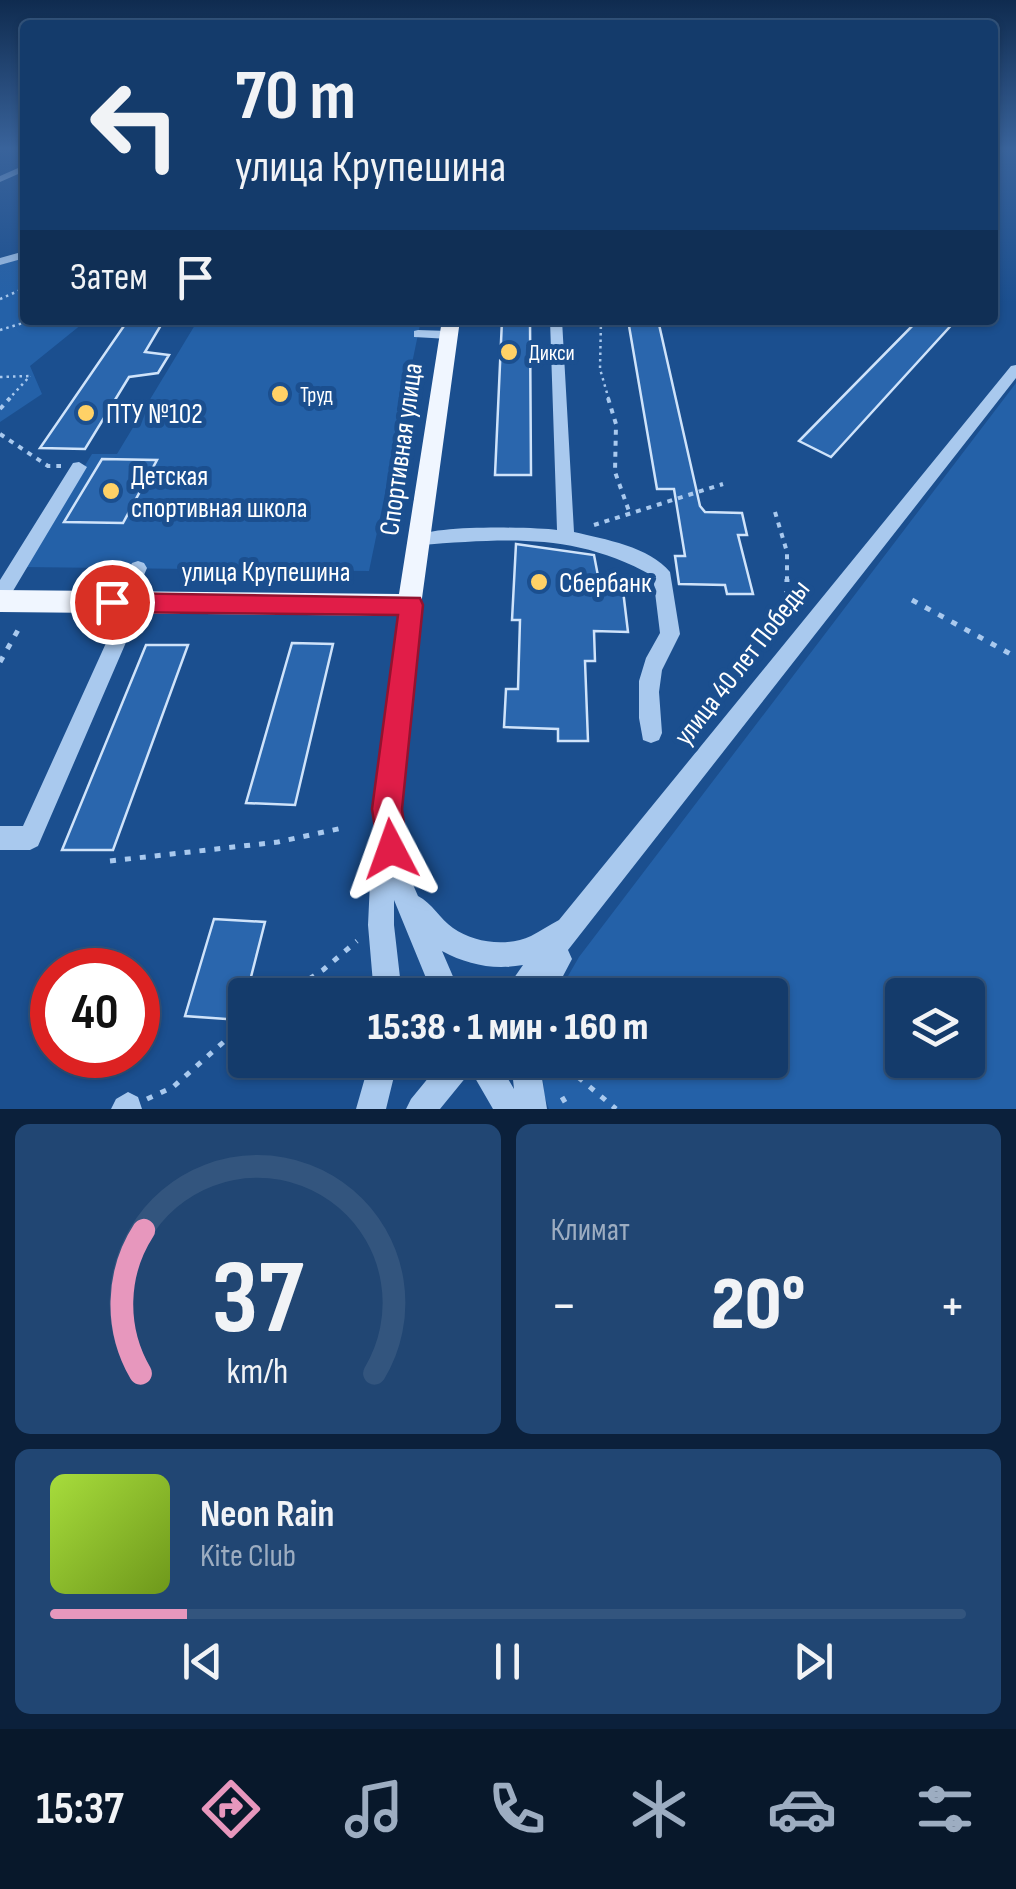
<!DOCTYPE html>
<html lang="ru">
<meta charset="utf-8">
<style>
:root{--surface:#143b6b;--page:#214673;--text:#f1f3f6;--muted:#9dadc1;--line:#33557e;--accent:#e797bd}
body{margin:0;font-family:"Sofia Sans Condensed",sans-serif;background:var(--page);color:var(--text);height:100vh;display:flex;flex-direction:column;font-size:38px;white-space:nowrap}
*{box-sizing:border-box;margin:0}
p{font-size:32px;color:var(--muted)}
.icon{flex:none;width:55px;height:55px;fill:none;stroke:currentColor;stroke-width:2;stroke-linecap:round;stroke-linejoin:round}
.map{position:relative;height:1109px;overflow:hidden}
.panel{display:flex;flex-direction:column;gap:15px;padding:15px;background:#0b203b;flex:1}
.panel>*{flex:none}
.banner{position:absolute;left:20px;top:20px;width:978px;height:305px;border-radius:10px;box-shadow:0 2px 8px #0004,0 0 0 2px var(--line);background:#143b6b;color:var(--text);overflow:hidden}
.tools{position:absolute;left:885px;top:978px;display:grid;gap:20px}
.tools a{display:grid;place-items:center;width:100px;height:100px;border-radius:10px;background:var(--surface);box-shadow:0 2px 8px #0004,0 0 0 2px var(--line);font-size:50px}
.speed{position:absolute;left:30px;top:948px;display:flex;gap:20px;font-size:50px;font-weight:700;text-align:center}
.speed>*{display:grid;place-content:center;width:130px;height:130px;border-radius:50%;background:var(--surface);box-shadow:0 2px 8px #0004,0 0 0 2px var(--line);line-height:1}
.speed .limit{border:15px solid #d22;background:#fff;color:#111}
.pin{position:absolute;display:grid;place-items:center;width:85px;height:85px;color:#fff;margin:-42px;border:5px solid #fff;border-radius:50%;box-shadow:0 2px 10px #0007}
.me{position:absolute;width:110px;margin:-55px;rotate:356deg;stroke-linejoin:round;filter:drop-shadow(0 0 8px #0008)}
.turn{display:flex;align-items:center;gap:35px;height:210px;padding:0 50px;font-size:45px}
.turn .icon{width:130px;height:130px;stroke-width:2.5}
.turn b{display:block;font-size:70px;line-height:85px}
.then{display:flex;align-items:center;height:95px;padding:0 50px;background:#0003;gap:20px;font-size:38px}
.big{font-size:75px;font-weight:800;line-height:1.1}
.panel .tile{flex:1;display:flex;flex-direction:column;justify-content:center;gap:15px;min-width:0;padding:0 35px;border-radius:15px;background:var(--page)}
.panel .dial{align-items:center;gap:0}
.dial svg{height:260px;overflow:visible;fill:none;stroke:var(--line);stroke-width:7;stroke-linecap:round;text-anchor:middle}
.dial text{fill:var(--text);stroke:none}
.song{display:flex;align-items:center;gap:30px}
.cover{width:120px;height:120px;border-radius:15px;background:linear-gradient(135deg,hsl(80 70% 55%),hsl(80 70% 35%))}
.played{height:10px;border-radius:5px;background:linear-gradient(90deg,var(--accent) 15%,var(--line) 15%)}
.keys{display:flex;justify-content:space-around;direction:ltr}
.heat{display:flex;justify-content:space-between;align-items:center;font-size:55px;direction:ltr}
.panel .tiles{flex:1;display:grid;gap:15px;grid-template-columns:1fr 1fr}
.tile:last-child{grid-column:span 2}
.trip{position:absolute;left:228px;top:978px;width:560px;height:100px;border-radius:10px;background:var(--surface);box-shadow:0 2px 8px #0004,0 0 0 2px var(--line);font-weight:800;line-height:100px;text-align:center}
.dock{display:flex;height:160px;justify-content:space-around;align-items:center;background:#08182b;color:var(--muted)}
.dock .icon{width:70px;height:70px}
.dock .selected{color:var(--accent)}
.dock b{font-size:45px;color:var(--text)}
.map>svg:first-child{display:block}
.green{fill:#2461a8;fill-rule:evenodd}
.building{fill:#2a66ad;stroke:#cfe3fa;stroke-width:2.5}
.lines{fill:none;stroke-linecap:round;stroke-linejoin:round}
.path-far2{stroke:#a9c9ee;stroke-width:2.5;stroke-dasharray:2.5 4;stroke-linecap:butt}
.path-far1{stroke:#a9c9ee;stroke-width:4;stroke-dasharray:5 6;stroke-linecap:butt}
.path{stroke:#a9c9ee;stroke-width:5;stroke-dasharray:6 9;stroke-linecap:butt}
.minor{fill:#a9c9ee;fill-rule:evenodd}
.major{fill:#f0f6ff;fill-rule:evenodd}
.route{fill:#e11d48;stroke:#92132f;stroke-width:2.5}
.poi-dot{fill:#ffd166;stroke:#1b4f8f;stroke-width:4}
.labels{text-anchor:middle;stroke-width:10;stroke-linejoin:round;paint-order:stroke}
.far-poi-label{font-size:22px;fill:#fff;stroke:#1b4f8f;text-anchor:start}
.poi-label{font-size:28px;fill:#fff;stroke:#1b4f8f;text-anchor:start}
.street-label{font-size:28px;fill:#fff;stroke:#1b4f8f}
</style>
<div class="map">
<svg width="1016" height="1109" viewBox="0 0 1016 1109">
<rect width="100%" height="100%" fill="#1b4f8f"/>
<path class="green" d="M25 257V320H87L30 366 42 394 0 422V265Z
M198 320H421L369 571 23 567 92 454H117Z
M1016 383V1109H549L544 1095 542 1060H770V995H557L579 957ZM902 995H968V1060H902Z"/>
<path class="building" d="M128 320H164L145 352 169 355 158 373 129 377 85 449 40 448Z
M502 320H530L531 475H495Z
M628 320H658L700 506 705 512 742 513 747 535H738L753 594H727L725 585 679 584 675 556H685L674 489H657Z
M918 320H956L831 457 799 441Z
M102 459 157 460 123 523 64 522Z
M516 544 594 555 599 581 622 582 628 632 594 631 595 661H585L588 741H558V729L504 727 506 689H518L520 620H512Z
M292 643 333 644 295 805 246 803Z
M146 645H188L113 850H62Z
M214 919 265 922 240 1020 185 1016Z"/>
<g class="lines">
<path class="path-far2" d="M0 299 25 288
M601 320 600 369 609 400
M0 330 33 320
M0 377 30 376
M8 400 30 376"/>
<path class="path-far1" d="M608 398 616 424 615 472 630 514
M0 409 10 398
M0 434 48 466H61
M775 512 787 552V581
M594 525 723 484"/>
<path class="path" d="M912 600 1016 657
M786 612 787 579
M0 662 22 623
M110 861 278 842 347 827
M284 995 323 970 357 941
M578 1077 616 1109
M562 1097 569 1109
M147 1099 173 1087 245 1023"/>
<path class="minor" d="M25 165V171L0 182V176Z
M25 251V258L0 265V258Z
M550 320H562L574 532C604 539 650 547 670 572L680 634 662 670 659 692 662 733 659 740 651 743 643 740 639 718V681L646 658 660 633 653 576C574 532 507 539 420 545L411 539C426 524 532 527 557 530Z
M418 330 449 331 455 335 449 339 414 337V331Z
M1016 365V378L568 950 572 959 553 995H502L523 965C493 970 468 965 442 951L461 995H433L394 900V925L402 995H374L368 925 372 839 379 829 375 809 404 600 411 597 418 600 420 605 399 809 411 880 418 896C432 903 440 919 453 928 474 943 507 947 531 936 541 931 549 925 559 920L1011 366Z
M79 462 87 467 7 601 0 603V580L73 463Z
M138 561 144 563 147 568 135 596 141 598 143 603 38 846 30 850H0V826H23L121 610 115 608 113 603 132 563Z
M370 1060H398L386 1109H356Z
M443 1060H497L514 1089 511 1060H539L547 1109H493L471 1071 440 1109H406L411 1099Z
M128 1092 138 1097 142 1109H111L116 1099Z"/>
<path class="major" d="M442 320H460L420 613 411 616 0 612V590L399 594Z"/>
</g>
<linearGradient id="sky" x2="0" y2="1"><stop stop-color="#0f2b4f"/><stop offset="0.49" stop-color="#39639b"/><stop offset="1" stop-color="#39639b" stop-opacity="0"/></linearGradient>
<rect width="1016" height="303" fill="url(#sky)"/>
<path class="route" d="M112 593 420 598 423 605 402 809 407 849 402 860 391 865 380 860 372 809 398 615 112 612 104 609 100 602 104 596Z"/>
<g class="poi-dot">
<circle cx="509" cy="352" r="10"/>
<circle cx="280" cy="394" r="10"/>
<circle cx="86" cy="413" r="10"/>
<circle cx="111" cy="491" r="10"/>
<circle cx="539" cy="582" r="10"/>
</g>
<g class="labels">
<g class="far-poi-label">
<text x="529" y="360">Дикси</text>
<text x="300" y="402">Труд</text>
</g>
<g class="poi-label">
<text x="106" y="423">ПТУ №102</text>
<text x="131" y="485">Детская<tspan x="131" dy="32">спортивная школа</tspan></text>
<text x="559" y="592">Сбербанк</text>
</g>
<g class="street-label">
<text transform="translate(400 449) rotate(-82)" y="10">Спортивная улица</text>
<text x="266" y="581">улица Крупешина</text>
<text transform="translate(741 662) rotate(-52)" y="10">улица 40 лет Победы</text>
</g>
</g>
</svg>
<div class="tools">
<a><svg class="icon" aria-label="layers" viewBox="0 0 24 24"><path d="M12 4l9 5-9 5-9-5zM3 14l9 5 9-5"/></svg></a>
</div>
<div class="speed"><div class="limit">40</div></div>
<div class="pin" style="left:112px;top:602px;background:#d93025"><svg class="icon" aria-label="arrive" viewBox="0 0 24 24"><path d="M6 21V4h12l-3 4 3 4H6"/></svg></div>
<svg class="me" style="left:391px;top:849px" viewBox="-20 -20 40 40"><path d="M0-17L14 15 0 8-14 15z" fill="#e11d48" stroke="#fff" stroke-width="4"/></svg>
<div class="trip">15:38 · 1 мин · 160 m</div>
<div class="banner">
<div class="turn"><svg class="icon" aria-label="left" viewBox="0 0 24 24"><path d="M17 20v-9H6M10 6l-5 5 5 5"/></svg><div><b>70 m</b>улица Крупешина</div></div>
<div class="then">Затем<svg class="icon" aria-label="arrive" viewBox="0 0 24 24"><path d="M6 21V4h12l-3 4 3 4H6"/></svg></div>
</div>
</div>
<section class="panel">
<div class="tiles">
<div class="tile dial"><svg viewBox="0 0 100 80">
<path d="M14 69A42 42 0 1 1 86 69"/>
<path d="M14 69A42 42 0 0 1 15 25" stroke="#e797bd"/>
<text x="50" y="56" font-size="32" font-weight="700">37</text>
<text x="50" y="72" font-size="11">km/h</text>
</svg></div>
<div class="tile"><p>Климат</p>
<div class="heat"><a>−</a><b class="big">20°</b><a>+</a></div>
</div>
<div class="tile">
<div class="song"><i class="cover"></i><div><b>Neon Rain</b><p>Kite Club</p></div></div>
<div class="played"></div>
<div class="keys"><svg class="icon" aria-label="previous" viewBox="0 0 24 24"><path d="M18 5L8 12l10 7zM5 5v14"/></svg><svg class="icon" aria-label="pause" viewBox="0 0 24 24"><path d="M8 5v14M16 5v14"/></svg><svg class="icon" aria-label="next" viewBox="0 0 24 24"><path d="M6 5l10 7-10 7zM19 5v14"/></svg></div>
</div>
</div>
</section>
<nav class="dock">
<b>15:37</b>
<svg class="icon selected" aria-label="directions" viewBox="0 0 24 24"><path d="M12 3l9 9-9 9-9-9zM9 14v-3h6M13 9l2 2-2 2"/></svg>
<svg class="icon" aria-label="music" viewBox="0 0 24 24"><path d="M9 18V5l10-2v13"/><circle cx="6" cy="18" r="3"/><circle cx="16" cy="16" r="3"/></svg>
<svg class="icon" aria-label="phone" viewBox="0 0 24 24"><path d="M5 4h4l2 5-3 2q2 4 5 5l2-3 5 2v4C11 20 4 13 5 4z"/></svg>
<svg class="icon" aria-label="climate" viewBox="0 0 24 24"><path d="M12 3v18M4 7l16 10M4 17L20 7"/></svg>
<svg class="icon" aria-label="car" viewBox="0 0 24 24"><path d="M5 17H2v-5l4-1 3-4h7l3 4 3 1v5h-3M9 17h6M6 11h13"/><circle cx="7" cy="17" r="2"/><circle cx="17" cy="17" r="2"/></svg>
<svg class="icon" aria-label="filters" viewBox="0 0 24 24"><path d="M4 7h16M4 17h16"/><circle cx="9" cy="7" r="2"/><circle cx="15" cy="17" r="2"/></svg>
</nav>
